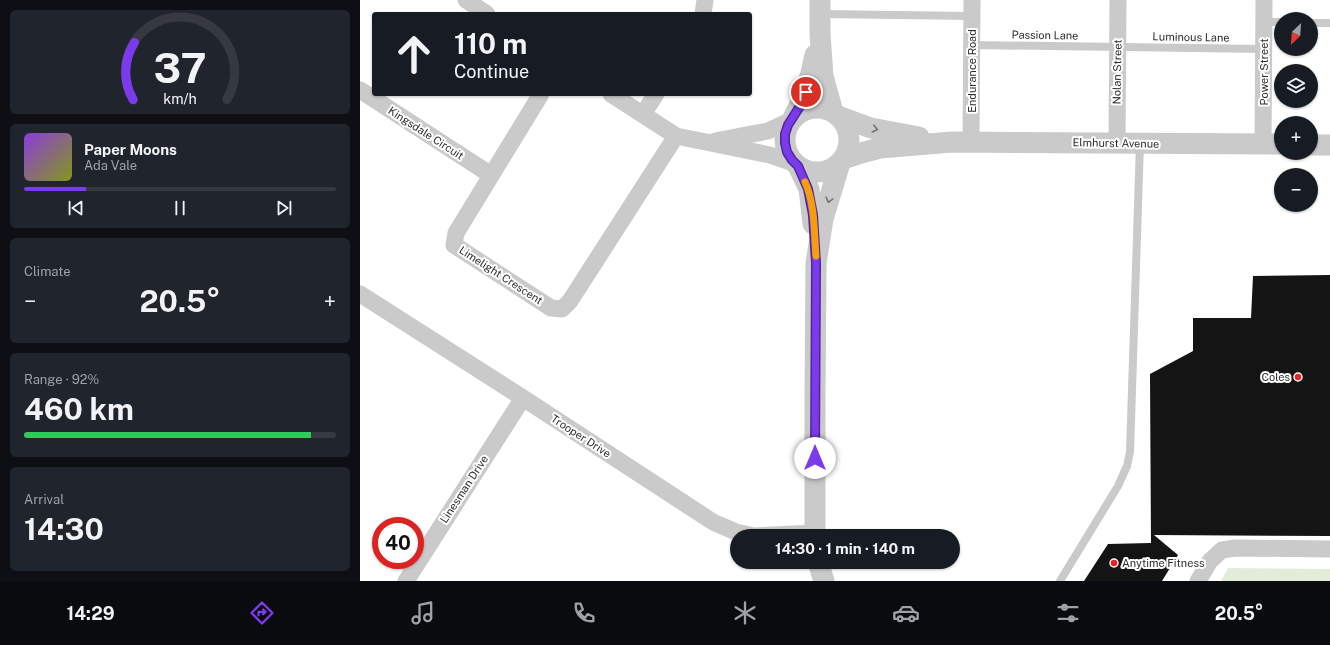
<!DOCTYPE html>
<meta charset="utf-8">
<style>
:root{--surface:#171b24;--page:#20242c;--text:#f1f3f6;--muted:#9ea1a6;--line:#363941;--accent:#7c3aed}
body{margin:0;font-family:"Public Sans",sans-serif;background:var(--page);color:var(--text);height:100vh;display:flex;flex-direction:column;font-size:15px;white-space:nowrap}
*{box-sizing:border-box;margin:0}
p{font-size:13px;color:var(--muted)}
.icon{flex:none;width:22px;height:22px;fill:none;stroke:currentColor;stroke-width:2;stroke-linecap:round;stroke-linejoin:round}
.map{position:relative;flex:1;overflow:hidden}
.details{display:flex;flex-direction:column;gap:10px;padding:10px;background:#0d0f14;width:360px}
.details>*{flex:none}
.guide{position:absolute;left:12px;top:12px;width:380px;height:84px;border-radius:4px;box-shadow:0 1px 3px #0004;background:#171b24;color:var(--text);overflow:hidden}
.needle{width:26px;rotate:205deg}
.buttons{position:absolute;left:914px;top:12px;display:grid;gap:8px}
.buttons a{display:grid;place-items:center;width:44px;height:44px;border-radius:50%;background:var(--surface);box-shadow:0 1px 3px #0004;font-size:20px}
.speed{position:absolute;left:12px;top:517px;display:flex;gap:8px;font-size:20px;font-weight:700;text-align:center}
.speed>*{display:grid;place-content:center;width:52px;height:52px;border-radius:50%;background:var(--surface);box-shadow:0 1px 3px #0004;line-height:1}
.speed .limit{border:6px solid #d22;background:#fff;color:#111}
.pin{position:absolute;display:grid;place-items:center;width:34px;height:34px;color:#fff;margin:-17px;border:2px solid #fff;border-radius:50%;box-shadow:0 1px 4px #0007}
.me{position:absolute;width:44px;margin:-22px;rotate:0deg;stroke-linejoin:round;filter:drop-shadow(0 0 3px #0008)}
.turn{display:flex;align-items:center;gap:14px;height:84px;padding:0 16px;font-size:18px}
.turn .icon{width:52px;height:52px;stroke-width:2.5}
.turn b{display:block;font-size:28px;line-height:34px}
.big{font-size:30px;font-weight:700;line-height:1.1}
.details .tile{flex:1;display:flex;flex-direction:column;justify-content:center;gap:6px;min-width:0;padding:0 14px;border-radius:6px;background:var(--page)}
.details .dial{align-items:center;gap:0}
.dial svg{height:104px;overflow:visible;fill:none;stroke:var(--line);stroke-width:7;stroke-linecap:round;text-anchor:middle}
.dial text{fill:var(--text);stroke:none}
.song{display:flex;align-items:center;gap:12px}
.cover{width:48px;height:48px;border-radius:6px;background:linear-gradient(135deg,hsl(270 70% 55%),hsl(70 70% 35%))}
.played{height:4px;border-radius:2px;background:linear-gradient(90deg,var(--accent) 20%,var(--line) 20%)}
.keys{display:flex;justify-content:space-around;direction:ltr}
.heat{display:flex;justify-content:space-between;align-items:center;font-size:22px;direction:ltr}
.charge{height:6px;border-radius:3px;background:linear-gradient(90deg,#34c759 92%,var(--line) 0)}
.trip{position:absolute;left:370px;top:529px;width:230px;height:40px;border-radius:20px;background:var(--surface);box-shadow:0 1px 3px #0004;font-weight:700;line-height:40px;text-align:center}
.tab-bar{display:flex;height:64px;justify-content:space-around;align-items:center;background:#090b0e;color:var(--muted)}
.tab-bar .icon{width:28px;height:28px}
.tab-bar .on{color:var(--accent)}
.tab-bar b{font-size:18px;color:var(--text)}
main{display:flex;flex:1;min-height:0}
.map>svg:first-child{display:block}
.green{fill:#e2ecd9}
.building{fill:#141414}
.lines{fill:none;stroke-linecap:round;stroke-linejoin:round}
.service{stroke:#cacaca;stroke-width:8}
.minor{stroke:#cacaca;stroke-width:17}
.tertiary{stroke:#cacaca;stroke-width:21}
.oneway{stroke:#747474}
.route-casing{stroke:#51269a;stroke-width:10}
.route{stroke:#7c3aed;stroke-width:7}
.slow{stroke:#f59e0b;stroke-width:7}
.poi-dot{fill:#f41e28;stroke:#fff;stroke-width:1.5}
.labels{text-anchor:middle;stroke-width:4;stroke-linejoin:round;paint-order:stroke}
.street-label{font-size:11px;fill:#2d2d2d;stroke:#fff}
.poi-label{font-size:11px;fill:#2d2d2d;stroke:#fff;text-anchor:end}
</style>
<main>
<section class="details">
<div class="tile dial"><svg viewBox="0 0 100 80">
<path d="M14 69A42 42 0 1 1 86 69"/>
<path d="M14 69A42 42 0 0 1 15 25" stroke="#7c3aed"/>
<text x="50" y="56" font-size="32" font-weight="700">37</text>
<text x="50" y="72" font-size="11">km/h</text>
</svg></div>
<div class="tile">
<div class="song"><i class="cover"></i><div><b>Paper Moons</b><p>Ada Vale</p></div></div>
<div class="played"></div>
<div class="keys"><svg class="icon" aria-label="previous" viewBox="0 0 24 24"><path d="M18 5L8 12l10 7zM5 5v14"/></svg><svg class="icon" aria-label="pause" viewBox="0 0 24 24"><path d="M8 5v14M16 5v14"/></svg><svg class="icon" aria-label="next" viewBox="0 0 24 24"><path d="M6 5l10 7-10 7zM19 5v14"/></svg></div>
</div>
<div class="tile"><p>Climate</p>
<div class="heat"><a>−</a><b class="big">20.5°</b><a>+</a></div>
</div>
<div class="tile"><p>Range · 92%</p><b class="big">460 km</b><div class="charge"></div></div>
<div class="tile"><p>Arrival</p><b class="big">14:30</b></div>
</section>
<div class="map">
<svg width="970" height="581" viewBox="0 0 970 581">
<rect width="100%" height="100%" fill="#fff"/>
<path class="green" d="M868 568 970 569V581H861Z"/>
<path class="building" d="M970 275V536L794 535 818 555 802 581H724L748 544 791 543 790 374 833 351V318H891L893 276Z"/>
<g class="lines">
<path class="service" d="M461 14 612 16
M904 22H921
M951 23H970
M612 45 904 49
M700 581 758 486 767 466 770 452 780 143"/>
<path class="minor" d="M106 0 127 14
M343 14 345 0
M0 90 131 175
M181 94 96 233 94 245 191 308 202 309 210 301 316 136
M251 94 316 136 410 155 436 164
M283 114 296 94
M355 141 408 131 432 120
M611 142 612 0
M757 143 758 0
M903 144 904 0
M0 294 163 398 353 522 376 532 394 536 455 533
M46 581 163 398
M838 581 850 561 862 550 875 548 970 549"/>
<path class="tertiary" d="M460 0V34L463 76 473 112
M425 140a32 32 0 1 1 64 0a32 32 0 1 1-64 0Z
M478 116 511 128 559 137
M433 118C445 97 451 77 455 55
M951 145H970
M483 159 501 153 520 148 592 142 921 144
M438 166 449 189 453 224
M455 536V395L456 263 463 219 480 163
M458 562 464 581"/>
</g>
<defs><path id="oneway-chevron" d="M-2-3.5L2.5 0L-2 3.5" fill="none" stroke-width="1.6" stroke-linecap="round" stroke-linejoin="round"/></defs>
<g class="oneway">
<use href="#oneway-chevron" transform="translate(515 129) rotate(13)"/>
<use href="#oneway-chevron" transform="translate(469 200) rotate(105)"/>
</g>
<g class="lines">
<g class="route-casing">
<path id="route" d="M446 92 442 103 428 125 425 134V143L427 152 432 160 438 166 448 189 453 215 456 263 455 458"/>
</g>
<use href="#route" class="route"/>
<path class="slow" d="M445 182C455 204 454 232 456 256"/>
</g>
<g class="poi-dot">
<circle cx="938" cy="377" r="4"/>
<circle cx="754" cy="563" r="4"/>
</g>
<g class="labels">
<g class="street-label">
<text transform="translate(685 35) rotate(1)" y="4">Passion Lane</text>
<text transform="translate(831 37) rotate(1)" y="4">Luminous Lane</text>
<text transform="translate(612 71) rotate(-90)" y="4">Endurance Road</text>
<text transform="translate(757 72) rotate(-89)" y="4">Nolan Street</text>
<text transform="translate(904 72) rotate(-90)" y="4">Power Street</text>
<text transform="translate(66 133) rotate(33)" y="4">Kingsdale Circuit</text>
<text transform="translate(756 143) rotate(1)" y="4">Elmhurst Avenue</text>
<text transform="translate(141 275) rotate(33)" y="4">Limelight Crescent</text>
<text transform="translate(221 436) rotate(33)" y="4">Trooper Drive</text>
<text transform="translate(104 489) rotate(-57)" y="4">Linesman Drive</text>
</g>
<g class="poi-label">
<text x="930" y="381">Coles</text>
<text x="762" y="567" text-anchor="start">Anytime Fitness</text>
</g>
</g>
</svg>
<div class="buttons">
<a><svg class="needle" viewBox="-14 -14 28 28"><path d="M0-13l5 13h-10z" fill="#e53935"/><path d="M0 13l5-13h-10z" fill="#9ea1a6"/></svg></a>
<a><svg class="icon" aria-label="layers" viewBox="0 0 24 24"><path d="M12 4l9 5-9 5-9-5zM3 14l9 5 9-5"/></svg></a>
<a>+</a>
<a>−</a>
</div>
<div class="speed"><div class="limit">40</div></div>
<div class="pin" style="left:446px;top:92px;background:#d93025"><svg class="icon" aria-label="arrive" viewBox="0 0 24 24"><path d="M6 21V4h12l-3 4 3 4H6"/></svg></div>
<svg class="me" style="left:455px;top:458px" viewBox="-20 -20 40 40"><circle r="19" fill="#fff"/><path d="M0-13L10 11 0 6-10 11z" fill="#7c3aed"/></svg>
<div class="trip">14:30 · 1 min · 140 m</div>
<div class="guide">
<div class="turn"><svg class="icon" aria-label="ahead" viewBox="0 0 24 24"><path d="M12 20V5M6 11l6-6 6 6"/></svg><div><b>110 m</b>Continue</div></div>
</div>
</div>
</main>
<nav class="tab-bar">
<b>14:29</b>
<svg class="icon on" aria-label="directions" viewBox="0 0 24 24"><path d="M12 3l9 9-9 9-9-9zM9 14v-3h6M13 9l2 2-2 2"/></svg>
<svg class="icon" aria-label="music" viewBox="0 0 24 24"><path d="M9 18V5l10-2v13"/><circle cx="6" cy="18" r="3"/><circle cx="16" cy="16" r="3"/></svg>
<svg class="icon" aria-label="phone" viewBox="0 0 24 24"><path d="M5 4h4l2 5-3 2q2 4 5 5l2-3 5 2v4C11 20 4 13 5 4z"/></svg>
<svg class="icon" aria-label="climate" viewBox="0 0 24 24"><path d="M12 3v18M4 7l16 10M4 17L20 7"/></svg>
<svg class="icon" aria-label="car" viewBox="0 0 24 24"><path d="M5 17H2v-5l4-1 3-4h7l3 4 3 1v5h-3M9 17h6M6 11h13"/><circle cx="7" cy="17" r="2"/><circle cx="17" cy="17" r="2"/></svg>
<svg class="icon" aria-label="filters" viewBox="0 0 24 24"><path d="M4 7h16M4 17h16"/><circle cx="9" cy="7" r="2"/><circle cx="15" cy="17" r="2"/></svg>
<b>20.5°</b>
</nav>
